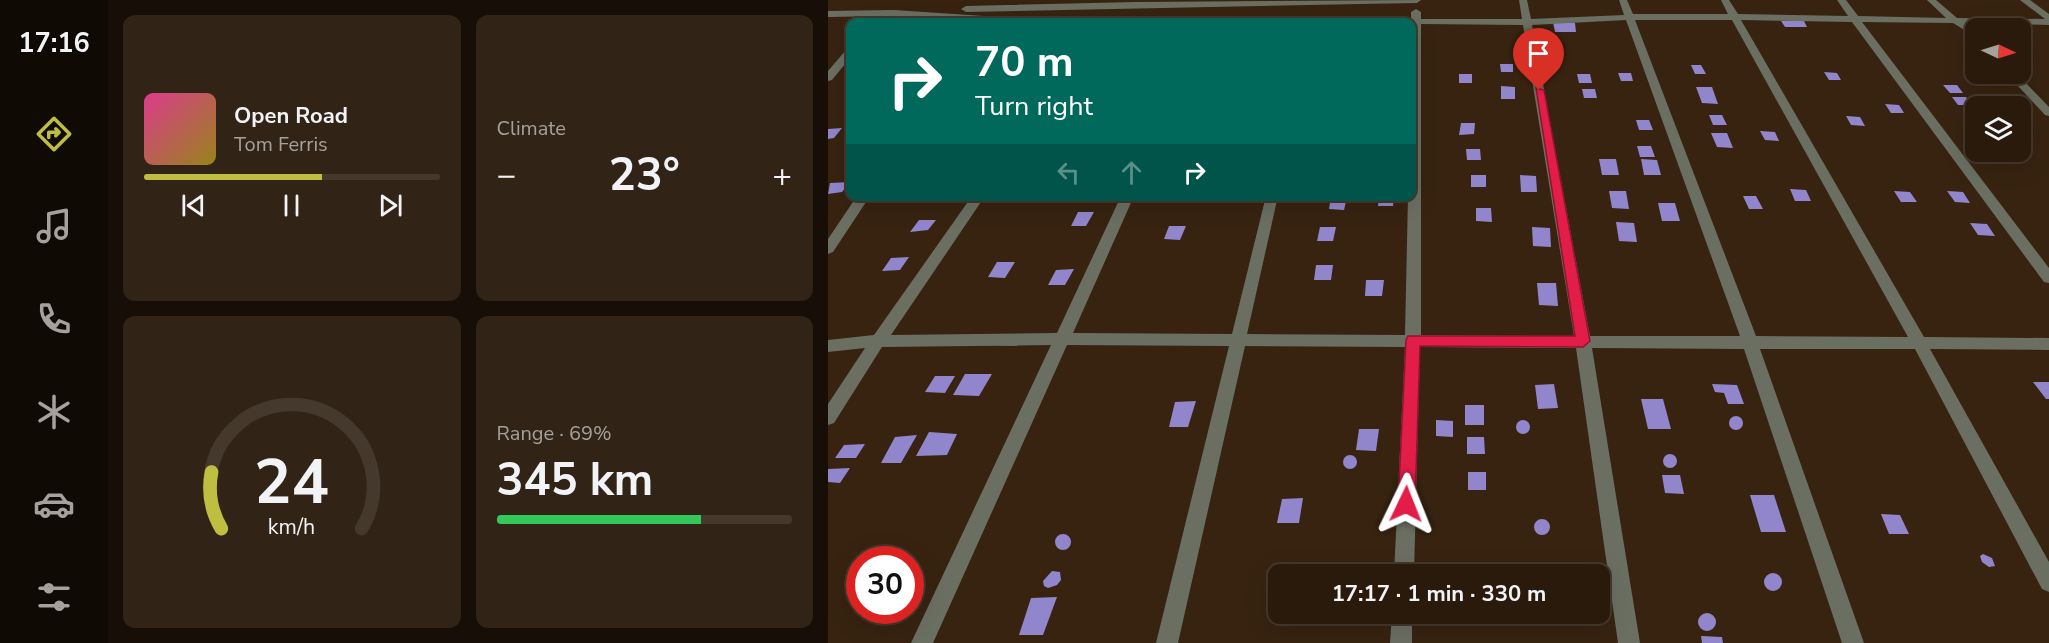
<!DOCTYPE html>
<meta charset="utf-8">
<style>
:root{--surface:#291a0c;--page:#312315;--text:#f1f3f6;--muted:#a5a19d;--line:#45382d;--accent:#bfbe41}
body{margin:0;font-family:"Nunito Sans",sans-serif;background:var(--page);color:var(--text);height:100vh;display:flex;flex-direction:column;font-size:22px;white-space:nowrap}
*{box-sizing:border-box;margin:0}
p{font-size:20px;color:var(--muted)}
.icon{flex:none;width:33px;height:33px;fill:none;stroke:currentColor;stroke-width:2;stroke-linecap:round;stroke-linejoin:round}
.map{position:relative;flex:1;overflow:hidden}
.side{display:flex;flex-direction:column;gap:15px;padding:15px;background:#170e07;width:720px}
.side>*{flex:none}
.guide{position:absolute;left:18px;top:18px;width:570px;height:183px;border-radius:12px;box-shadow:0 6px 24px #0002,0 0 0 2px var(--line);background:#00695c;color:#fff;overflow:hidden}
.needle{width:39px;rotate:94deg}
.buttons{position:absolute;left:1137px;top:18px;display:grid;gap:12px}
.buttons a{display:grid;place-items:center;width:66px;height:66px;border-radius:12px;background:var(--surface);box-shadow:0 6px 24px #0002,0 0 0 2px var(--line);font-size:30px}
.speed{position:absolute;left:18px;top:546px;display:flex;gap:12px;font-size:30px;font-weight:700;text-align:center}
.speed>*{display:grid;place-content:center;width:78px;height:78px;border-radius:50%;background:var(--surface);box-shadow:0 6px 24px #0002,0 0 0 2px var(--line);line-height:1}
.speed .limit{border:9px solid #d22;background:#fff;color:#111}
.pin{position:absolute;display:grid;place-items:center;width:51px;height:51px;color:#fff;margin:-62px -26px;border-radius:50% 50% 50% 0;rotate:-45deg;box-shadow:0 0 6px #0007}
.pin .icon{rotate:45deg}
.me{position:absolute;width:66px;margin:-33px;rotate:2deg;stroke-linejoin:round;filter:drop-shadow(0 0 4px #0008)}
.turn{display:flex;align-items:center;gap:21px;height:126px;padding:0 30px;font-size:27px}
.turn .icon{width:78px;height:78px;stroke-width:2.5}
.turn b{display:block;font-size:42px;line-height:51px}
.lanes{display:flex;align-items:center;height:57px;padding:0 30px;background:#0003;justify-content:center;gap:30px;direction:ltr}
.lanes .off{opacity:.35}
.big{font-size:45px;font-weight:700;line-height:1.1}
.side .widget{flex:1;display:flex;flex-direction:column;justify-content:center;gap:9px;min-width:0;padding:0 21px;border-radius:12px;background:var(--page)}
.side .dial{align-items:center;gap:0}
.dial svg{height:156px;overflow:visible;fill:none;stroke:var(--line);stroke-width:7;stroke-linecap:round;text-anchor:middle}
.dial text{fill:var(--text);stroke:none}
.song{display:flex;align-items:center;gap:18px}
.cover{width:72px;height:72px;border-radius:9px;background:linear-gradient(135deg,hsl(330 70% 55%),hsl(50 70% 35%))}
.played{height:6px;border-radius:3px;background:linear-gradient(90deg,var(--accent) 60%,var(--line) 60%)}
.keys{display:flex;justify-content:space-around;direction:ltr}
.heat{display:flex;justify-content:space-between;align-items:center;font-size:33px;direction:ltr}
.charge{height:9px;border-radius:4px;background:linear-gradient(90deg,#34c759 69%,var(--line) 0)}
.side .tiles{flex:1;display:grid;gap:15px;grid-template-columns:repeat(2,1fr)}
.trip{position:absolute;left:440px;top:564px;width:342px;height:60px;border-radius:12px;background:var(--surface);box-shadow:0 6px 24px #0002,0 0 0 2px var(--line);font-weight:700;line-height:60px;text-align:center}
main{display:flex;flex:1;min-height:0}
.menu{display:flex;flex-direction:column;width:108px;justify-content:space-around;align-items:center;background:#100a05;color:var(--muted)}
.menu .icon{width:42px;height:42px}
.menu .current{color:var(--accent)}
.menu b{font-size:27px;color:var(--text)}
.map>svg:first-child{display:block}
.building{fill:#9186cc}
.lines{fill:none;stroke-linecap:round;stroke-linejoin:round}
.minor{fill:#6b6f62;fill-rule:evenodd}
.route{fill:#e11d48;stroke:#92132f;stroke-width:1.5}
</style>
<main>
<nav class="menu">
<b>17:16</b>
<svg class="icon current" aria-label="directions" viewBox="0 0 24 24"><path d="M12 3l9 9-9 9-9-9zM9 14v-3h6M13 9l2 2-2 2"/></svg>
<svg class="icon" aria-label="music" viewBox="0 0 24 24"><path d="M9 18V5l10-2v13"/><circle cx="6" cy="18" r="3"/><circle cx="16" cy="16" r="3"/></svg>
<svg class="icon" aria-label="phone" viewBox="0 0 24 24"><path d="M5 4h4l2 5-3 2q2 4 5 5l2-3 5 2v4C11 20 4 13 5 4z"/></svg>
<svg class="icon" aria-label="climate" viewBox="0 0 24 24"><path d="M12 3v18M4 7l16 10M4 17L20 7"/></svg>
<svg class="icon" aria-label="car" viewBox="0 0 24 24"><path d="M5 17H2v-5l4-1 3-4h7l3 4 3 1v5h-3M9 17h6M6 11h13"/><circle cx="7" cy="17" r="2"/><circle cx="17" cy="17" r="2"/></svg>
<svg class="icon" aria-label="filters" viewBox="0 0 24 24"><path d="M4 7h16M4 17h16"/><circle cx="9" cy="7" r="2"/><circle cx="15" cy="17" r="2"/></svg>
</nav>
<section class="side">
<div class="tiles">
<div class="widget">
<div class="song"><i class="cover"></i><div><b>Open Road</b><p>Tom Ferris</p></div></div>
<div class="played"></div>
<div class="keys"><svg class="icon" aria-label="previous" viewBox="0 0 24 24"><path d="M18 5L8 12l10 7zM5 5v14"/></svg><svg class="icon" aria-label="pause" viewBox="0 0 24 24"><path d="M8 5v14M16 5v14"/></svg><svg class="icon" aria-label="next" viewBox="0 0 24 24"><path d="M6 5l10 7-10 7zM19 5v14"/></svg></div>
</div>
<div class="widget"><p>Climate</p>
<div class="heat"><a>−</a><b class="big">23°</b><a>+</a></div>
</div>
<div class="widget dial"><svg viewBox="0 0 100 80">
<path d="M14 69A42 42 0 1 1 86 69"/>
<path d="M14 69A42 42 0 0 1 9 40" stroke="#bfbe41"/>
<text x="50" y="56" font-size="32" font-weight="700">24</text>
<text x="50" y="72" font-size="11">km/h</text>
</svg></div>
<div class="widget"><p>Range · 69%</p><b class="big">345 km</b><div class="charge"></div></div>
</div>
</section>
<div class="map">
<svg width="1221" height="643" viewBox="0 0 1221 643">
<rect width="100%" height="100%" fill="#372310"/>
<path class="building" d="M953 21H976L979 27H957Z
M725 22 747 23 748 32H727Z
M672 64H685V72H673Z
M863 65H873L878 74H867Z
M996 72 1009 73 1013 80H1001Z
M790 73H803L805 81H793Z
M631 74H644V83H631Z
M749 74H762L764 83H751Z
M1151 78H1164L1170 86H1157Z
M1115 85H1129L1135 93H1122Z
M673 86 687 87V99H673Z
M868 87H884L890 104 874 103Z
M754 89H767L769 98H756Z
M1124 97H1138L1144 105H1130Z
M1057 104 1071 105 1076 113H1063Z
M881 115H894L899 125H885Z
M1018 116 1032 117 1037 126 1023 125Z
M808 120H821L825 130H811Z
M633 123H647L646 134 631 135Z
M14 128 6 138 0 139V129Z
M932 131 947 132 951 141 937 140Z
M883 133H899L905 148 889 147Z
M809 146H823L827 157H812Z
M638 149H652L653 160H639Z
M1171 153H1186L1194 163H1179Z
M771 159H788L791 175H774Z
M813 159 829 160 833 175H816Z
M643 175H658V187H643Z
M692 175 708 176 709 192H693Z
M22 182 14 192 0 194 2 183Z
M962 189 978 190 983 201H967Z
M781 191H798L801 209 784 208Z
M1066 191 1082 192 1089 202H1073Z
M1119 191 1135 192 1142 203 1127 202Z
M551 196H566L565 206H550Z
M915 196H928L935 209H921Z
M503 197H519L516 210 501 209Z
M830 203H847L852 221H834Z
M648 208H663L664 222 648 221Z
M250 212H266L258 226H243Z
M91 220H108L100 230 82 232Z
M788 222 806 223 809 242 791 241Z
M1142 223 1159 224 1167 236 1150 235Z
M341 226H358L352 240 336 239Z
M492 227H508L505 241H489Z
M704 227 722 228 723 247 705 246Z
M81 257 72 270 54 271 63 258Z
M169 262H187L177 278 160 277Z
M488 265H505L503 280H486Z
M246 269 237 285H220L228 270Z
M538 280H556L554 296H537Z
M709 283H728L730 306 711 305Z
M137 374H164L151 396 125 395Z
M107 376H127L117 393 97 392Z
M1205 382H1221V399H1218Z
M726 384 730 408 710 409 707 385Z
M884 384 909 385 916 404H900L896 393 887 392Z
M813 399H835L843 429H820Z
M368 401 360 427H341L347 402Z
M637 405H656V425H637Z
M901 423a7 7 0 1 1 14 0a7 7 0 1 1-14 0Z
M608 420 625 421V437L608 436Z
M688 427a7 7 0 1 1 14 0a7 7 0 1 1-14 0Z
M531 429H551L548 451 528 450Z
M101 432 129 434 119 455 88 456Z
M89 435 73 463H53L67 437Z
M639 437H656L657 454H639Z
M37 444 28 458H7L16 445Z
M835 461a7 7 0 1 1 14 0a7 7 0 1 1-14 0Z
M515 462a7 7 0 1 1 14 0a7 7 0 1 1-14 0Z
M22 468 12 483 0 482V469Z
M640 472H658V490H640Z
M834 475H852L856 494 837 493Z
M922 495H946L958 532H933Z
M475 498 471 523H449L454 499Z
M1053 514 1072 515 1081 534H1061Z
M706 527a8 8 0 1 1 16 0a8 8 0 1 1-16 0Z
M227 542a8 8 0 1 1 16 0a8 8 0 1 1-16 0Z
M1155 554 1164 558 1167 566 1161 567 1154 562 1152 556Z
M89 567 94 569 93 576 82 585V570Z
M224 571 232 572 233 580 229 585 220 588 216 586 215 581Z
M936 582a9 9 0 1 1 18 0a9 9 0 1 1-18 0Z
M229 597 215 635H191L203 598Z
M870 622a9 9 0 1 1 18 0a9 9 0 1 1-18 0Z
M873 636 894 637 895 643H874Z"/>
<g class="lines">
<path class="minor" d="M593 0 589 3 532 4 138 12 133 9 138 6 307 2Z
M691 0H699L703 19 796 15 791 0H799L805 14H900L893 0H901L910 14 1020 16 1009 0H1018L1030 16 1118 18 1099 0H1108L1129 18 1217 19 1192 0H1202L1221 14V25L1138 23 1148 29V37L1125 23 1034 22 1221 268V283L1216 282 1024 22 913 20 1096 337 1221 338V350L1102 349 1221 562V592L1214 589 1087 349H932L1036 643H1014L916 349 764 348 812 643H790L748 348 592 347 586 574H566L577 347 417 346 350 643H328L401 346 239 345 105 643H83L223 345 54 347 6 423 0 425V404L37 348 0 352V340L46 335 144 196H157L63 335 229 333 293 196H306L245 333 404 334 438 196H450L419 334 577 335 580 196H584V22H156L58 16 0 17V11L66 10 156 16 583 19V12L588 9 593 12V19H694ZM798 20 912 336H762L704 25ZM807 20H904L1080 337 928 336ZM593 24 695 25 746 336 593 335Z
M22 49V58L4 80 0 81V71L18 50Z
M1179 74H1189L1221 107V116L1217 115Z
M29 196H42L5 252 0 254V239Z
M564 614H584V643H562Z"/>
</g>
<path class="route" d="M708 88 716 90 762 341 755 347 592 346 587 504 584 510 578 512 572 510 570 504 578 340 580 336H747Z"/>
</svg>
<div class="buttons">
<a><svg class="needle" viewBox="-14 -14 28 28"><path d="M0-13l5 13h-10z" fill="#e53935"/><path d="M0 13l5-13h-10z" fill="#a5a19d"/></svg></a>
<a><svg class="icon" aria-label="layers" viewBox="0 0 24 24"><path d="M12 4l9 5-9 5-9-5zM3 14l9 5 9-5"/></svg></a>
</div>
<div class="speed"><div class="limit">30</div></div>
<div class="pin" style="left:711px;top:90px;background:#d93025"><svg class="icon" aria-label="arrive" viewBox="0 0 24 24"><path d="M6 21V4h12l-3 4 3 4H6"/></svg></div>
<svg class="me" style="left:578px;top:504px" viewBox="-20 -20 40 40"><path d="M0-17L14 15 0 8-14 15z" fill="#e11d48" stroke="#fff" stroke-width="4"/></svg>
<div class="trip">17:17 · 1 min · 330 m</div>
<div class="guide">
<div class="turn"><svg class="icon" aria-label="right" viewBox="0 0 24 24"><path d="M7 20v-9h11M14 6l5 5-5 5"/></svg><div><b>70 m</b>Turn right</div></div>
<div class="lanes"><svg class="icon off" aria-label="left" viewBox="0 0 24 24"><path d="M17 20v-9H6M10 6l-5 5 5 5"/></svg><svg class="icon off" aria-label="ahead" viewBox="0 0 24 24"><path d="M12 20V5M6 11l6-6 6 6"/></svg><svg class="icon" aria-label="right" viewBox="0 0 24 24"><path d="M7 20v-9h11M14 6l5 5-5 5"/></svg></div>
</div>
</div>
</main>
